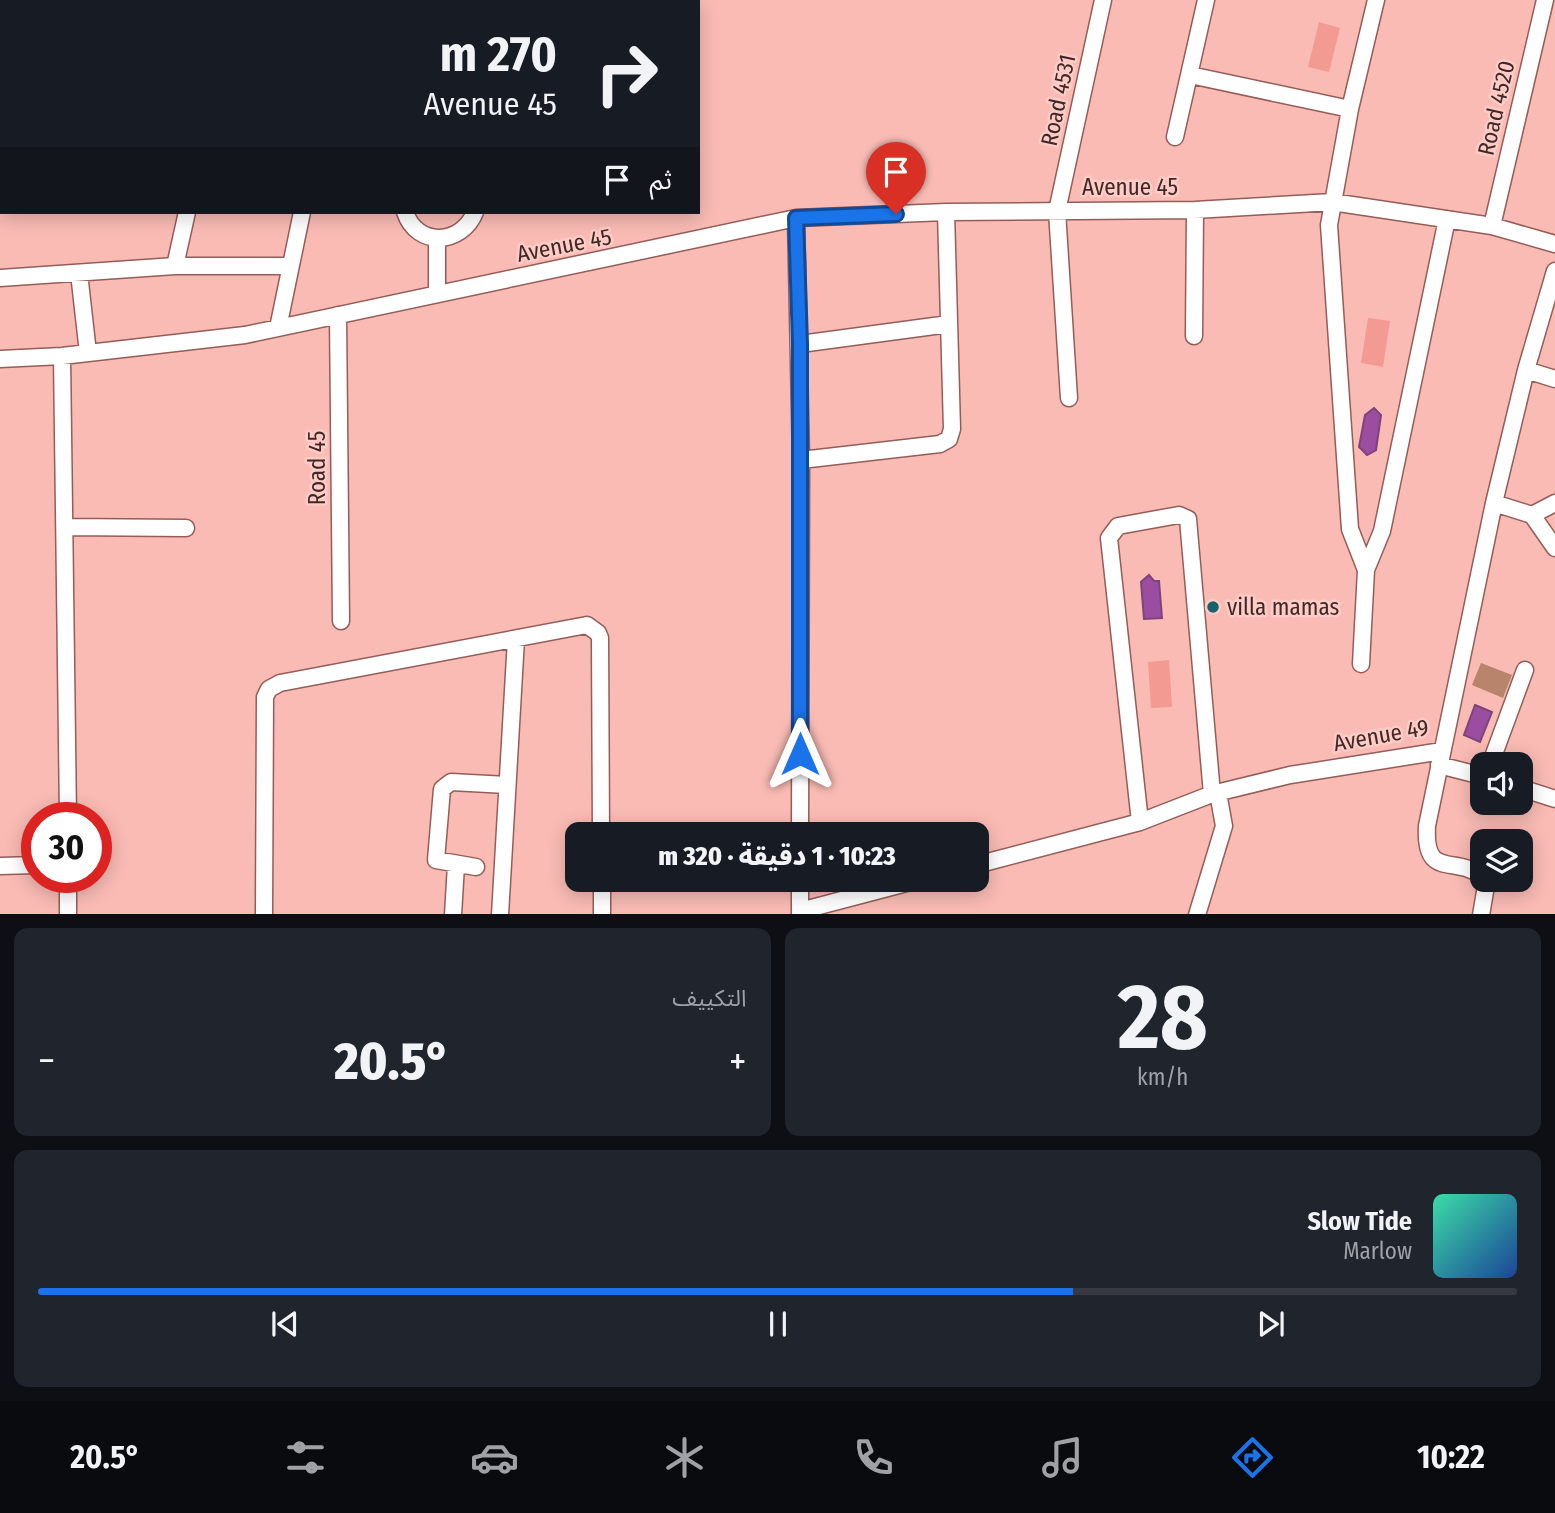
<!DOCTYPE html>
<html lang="ar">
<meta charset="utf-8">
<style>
:root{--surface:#171b24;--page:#20242c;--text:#f1f3f6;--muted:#9ea1a6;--line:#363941;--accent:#1a73e8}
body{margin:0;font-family:"Fira Sans Condensed","Noto Sans Arabic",sans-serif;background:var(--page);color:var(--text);direction:rtl;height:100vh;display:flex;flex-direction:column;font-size:26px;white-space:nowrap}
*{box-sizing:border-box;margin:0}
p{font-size:23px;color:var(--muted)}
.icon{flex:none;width:38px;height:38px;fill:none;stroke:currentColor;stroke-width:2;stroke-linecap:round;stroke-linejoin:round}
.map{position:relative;height:914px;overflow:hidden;direction:ltr}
.sheet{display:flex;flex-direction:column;gap:14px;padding:14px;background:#0d0f14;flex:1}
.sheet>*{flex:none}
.guide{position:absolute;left:0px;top:0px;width:700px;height:214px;box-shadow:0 4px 18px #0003;direction:rtl;background:#171b24;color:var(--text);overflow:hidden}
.buttons{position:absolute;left:1470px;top:752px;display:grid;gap:14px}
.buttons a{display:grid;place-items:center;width:63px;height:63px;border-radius:14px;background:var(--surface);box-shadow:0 4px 18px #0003;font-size:35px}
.speed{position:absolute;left:21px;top:802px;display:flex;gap:14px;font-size:35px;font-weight:700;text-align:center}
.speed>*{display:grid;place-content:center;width:91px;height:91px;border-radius:50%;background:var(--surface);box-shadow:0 4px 18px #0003;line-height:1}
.speed .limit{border:10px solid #d22;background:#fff;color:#111}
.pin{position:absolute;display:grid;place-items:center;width:60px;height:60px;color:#fff;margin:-72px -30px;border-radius:50% 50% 50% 0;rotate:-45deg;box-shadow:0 0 7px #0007}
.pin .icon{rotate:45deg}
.me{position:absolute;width:77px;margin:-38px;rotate:0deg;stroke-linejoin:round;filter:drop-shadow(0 0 5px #0008)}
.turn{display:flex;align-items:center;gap:24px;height:147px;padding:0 28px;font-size:32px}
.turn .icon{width:91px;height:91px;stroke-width:2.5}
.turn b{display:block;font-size:49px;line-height:60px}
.then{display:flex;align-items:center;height:66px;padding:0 28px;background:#0003;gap:14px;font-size:26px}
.big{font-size:52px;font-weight:800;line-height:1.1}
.sheet .widget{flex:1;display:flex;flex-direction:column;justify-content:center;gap:10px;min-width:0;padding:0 24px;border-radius:14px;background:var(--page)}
.sheet .dial{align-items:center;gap:0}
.dial b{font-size:91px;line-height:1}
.song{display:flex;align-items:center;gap:21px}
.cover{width:84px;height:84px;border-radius:10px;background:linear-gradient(135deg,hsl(160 70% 55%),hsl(220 70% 35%))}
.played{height:7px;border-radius:4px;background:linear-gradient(90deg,var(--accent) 70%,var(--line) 70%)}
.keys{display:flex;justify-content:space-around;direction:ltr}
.heat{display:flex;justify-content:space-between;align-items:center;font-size:38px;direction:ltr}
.sheet .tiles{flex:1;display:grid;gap:14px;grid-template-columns:1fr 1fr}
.widget:last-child{grid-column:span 2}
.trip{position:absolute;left:565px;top:822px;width:424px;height:70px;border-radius:14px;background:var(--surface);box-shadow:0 4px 18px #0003;font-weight:800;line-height:70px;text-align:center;direction:rtl}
.tab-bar{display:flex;height:112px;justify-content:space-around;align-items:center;background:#090b0e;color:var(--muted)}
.tab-bar .icon{width:49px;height:49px}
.tab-bar .current{color:var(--accent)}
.tab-bar b{font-size:32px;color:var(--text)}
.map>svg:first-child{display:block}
.green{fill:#f39a93}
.water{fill:#9b4ea0;stroke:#7f437b;stroke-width:2}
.building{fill:#b8846c}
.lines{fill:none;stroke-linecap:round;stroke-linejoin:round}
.minor-casing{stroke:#945d58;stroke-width:19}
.minor{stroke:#fff;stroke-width:16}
.route-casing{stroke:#114b97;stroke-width:18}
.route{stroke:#1a73e8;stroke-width:12}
.poi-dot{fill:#15636b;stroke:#fecbc6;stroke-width:2.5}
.labels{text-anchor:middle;stroke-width:5;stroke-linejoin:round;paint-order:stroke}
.street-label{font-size:23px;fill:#3f2825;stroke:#fecbc6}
.poi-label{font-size:23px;fill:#3f2825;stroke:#fecbc6;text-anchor:start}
</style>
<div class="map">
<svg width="1555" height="915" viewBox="0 0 1555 915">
<rect width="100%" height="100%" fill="#f9bbb4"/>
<path class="green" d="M1319 22 1340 28 1329 72 1308 67Z
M1368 318 1390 321 1383 367 1361 363Z
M1169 660 1172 707 1151 708 1148 662Z"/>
<path class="water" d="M1374 408 1381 415 1376 450 1367 455 1359 447 1365 415Z
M1149 575 1154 581H1159L1162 618 1144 619 1141 582Z
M1475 705 1492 712 1480 742 1464 735Z"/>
<path class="building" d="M1481 663 1512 675 1503 698 1472 685Z"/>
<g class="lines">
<g class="minor-casing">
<path id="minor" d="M318 0 324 2
M140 2V0
M352 2V0
M453 2 454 0
M531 2V0
M0 36 2 37
M1190 75 1350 109
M1175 137 1206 0
M0 144 2 145
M0 202 2 193
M405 212C417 248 462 245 475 212
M796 218 801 460 800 835
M1492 226 1545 0
M175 266 187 212
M79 273 88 353
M0 278 175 266H288
M437 294V239
M338 315 341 621
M278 328 302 212
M1194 336 1195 210
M800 344 949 324
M62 356 68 817
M0 359 62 356 245 335 796 218 946 212 1195 210 1332 202 1492 226 1555 244
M1526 370 1555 379
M1069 398 1057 211 1103 0
M801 460 940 444 949 439 952 429 946 212
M1494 503 1532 515 1555 548
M1532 515 1555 503
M66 527 186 528
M1366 570 1350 529 1329 225 1350 109 1376 0
M1361 664 1366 570 1382 531 1447 219
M1439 765 1482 776
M1490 765 1525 670
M1521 788 1555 799
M1140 822 1109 538 1118 526 1179 515 1188 519 1212 794
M976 865 1140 822 1212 794 1290 775 1442 751
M0 866 37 865
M476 867 436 860 442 789 451 782 507 785
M1482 876C1454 855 1424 880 1427 826L1494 503 1526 370 1555 271
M68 877V915
M602 880V915
M800 911 918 880
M264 915 265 697 269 689 280 683 587 625 598 633 600 638 601 835
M453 915 456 865
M500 915 516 639
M800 915V880
M1197 915 1224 826 1218 793
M1481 915 1486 886 1484 880"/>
</g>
<use href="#minor" class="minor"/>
</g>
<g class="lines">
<g class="route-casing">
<path id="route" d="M800 754V344L796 218 896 214"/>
</g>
<use href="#route" class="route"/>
</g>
<circle class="poi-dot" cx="1213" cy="607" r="7"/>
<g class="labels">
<g class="street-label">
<text transform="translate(1058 100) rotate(-78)" y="8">Road 4531</text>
<text transform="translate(1496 108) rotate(-77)" y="8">Road 4520</text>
<text x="1130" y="195">Avenue 45</text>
<text transform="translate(564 245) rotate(-11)" y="8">Avenue 45</text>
<text transform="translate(317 468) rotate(-90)" y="8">Road 45</text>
<text transform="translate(1381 735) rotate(-10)" y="8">Avenue 49</text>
</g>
<g class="poi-label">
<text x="1227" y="615">villa mamas</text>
</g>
</g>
</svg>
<div class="buttons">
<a><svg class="icon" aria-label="sound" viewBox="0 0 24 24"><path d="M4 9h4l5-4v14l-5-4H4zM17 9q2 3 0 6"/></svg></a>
<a><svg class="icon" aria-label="layers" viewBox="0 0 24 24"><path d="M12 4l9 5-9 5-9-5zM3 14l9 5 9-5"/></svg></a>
</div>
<div class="speed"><div class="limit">30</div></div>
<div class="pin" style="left:896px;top:214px;background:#d93025"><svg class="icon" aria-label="arrive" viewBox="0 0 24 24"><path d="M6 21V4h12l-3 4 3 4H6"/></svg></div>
<svg class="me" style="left:800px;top:754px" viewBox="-20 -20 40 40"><path d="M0-17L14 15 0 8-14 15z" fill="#1a73e8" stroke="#fff" stroke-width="4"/></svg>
<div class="trip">10:23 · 1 دقيقة · 320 m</div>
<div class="guide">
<div class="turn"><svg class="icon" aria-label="right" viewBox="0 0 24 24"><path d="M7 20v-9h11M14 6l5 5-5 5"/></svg><div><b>270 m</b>Avenue 45</div></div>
<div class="then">ثم<svg class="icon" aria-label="arrive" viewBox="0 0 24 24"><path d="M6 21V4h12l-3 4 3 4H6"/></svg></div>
</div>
</div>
<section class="sheet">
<div class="tiles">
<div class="widget dial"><b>28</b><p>km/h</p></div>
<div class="widget"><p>التكييف</p>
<div class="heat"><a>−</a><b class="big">20.5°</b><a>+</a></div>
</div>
<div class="widget">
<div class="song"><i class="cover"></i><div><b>Slow Tide</b><p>Marlow</p></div></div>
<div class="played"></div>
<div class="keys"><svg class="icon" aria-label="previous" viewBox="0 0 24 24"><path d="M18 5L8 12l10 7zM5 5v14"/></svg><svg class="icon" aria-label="pause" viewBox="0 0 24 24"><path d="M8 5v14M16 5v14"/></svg><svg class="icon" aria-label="next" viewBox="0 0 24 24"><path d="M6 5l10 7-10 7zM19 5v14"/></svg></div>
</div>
</div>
</section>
<nav class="tab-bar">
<b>10:22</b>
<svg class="icon current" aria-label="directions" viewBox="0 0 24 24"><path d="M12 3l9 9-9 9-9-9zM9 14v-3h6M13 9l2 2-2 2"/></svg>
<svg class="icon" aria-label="music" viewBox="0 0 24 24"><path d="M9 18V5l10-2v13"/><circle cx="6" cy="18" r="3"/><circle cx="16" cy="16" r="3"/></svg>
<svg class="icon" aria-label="phone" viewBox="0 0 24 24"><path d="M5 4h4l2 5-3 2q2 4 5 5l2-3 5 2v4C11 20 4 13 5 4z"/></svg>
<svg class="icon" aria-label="climate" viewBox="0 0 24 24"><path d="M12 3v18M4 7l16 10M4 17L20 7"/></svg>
<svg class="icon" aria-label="car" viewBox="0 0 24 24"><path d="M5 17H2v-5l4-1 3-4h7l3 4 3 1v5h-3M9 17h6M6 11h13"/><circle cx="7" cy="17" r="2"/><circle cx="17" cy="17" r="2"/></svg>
<svg class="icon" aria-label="filters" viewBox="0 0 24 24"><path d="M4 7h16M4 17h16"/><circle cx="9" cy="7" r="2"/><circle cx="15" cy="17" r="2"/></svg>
<b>20.5°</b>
</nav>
